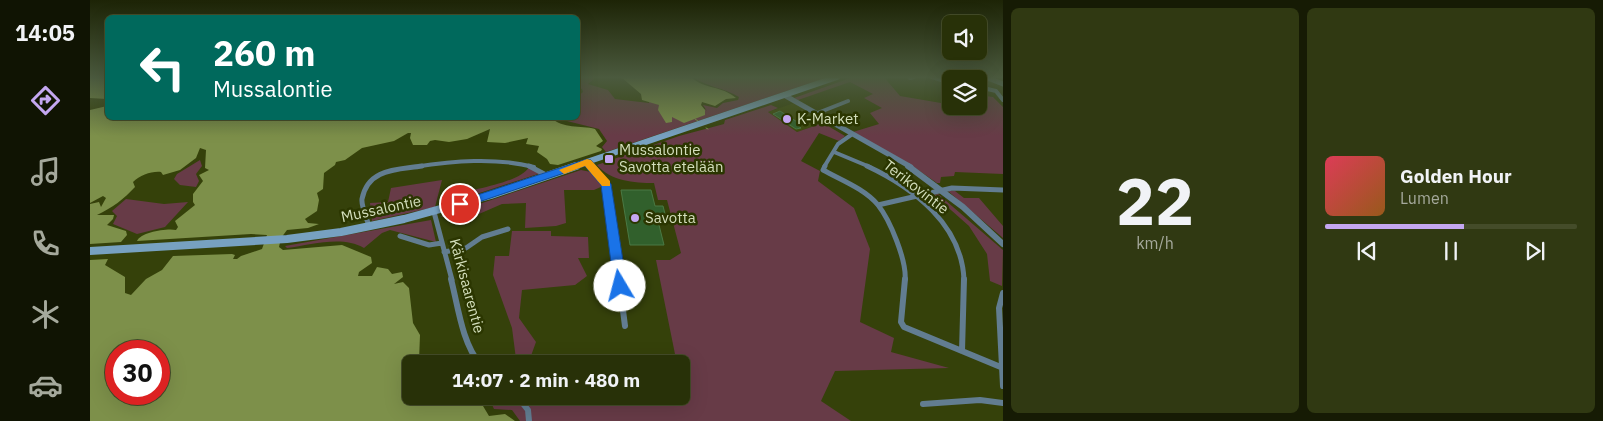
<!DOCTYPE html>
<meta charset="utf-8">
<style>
:root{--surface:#283108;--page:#303912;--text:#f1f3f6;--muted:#a5a99c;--line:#444c29;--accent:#c4a7f1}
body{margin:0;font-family:"IBM Plex Sans",sans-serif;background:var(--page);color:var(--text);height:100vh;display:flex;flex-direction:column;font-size:19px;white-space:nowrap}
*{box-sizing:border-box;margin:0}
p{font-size:16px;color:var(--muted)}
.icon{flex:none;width:28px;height:28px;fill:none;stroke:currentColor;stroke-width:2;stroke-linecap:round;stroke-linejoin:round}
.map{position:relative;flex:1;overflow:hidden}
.sheet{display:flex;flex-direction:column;gap:8px;padding:8px;background:#161b04;width:600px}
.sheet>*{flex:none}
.banner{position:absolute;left:15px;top:15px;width:475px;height:105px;border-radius:8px;box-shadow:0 5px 20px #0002,0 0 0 1px var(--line);background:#00695c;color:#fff;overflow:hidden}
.fabs{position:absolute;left:852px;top:15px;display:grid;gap:10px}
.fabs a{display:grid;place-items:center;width:45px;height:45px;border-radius:8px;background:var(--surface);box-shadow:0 5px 20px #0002,0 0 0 1px var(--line);font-size:25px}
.speed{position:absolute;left:15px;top:340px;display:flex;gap:10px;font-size:25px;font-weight:700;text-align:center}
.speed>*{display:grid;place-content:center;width:65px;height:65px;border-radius:50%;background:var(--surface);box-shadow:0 5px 20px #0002,0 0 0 1px var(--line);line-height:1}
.speed .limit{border:8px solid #d22;background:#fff;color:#111}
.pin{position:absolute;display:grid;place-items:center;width:42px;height:42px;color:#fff;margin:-21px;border:2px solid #fff;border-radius:50%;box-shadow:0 1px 5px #0007}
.me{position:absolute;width:55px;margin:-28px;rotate:352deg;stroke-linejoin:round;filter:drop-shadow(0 0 4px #0008)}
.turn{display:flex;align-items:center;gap:18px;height:105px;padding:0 25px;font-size:22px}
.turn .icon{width:65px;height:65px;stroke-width:2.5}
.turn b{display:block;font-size:35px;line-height:42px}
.sheet .card{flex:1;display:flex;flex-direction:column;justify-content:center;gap:8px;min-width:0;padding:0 18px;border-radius:8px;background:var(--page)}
.sheet .dial{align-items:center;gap:0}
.dial b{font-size:65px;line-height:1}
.song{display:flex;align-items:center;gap:15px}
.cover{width:60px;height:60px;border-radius:8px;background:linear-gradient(135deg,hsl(350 70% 55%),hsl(30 70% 35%))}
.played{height:5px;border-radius:2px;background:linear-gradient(90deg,var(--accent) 55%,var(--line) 55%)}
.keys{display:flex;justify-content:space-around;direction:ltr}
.sheet .tiles{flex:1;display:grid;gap:8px;grid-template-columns:repeat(2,1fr)}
.trip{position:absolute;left:312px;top:355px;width:288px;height:50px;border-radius:8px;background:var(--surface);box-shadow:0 5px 20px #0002,0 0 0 1px var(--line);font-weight:800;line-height:50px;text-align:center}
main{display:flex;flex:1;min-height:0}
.tab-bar{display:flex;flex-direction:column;width:90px;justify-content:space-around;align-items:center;background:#101403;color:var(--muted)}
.tab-bar .icon{width:35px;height:35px}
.tab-bar .on{color:var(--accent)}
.tab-bar b{font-size:22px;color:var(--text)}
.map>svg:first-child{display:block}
.built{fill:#3d4a0b}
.green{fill:#673b47}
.water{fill:#7d904a;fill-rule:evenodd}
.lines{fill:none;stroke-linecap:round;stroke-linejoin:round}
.stream{stroke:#7d904a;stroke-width:1}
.building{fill:#31602c;stroke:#4a7944}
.minor-far2{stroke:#627d91;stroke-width:4}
.minor-far1{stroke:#627d91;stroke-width:5}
.minor{stroke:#627d91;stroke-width:6}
.tertiary-far1{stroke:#627d91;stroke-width:5}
.tertiary{stroke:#627d91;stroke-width:6}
.secondary-far1{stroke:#77a1c1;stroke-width:6}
.secondary{stroke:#77a1c1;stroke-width:8}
.route{fill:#1a73e8;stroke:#114b97}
.slow{fill:#f59e0b}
.poi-dot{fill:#c4a7f1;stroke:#2b3600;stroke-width:2}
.labels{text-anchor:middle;stroke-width:5;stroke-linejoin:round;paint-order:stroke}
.poi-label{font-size:15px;fill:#d3debb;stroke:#2b3600;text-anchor:start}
.street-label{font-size:15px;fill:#d3debb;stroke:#2b3600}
</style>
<main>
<nav class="tab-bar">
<b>14:05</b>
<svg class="icon on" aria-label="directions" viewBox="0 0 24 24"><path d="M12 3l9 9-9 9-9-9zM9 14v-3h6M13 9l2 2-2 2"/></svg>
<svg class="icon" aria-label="music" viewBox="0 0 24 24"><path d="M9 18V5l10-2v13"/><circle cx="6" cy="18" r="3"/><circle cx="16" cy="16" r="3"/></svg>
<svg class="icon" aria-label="phone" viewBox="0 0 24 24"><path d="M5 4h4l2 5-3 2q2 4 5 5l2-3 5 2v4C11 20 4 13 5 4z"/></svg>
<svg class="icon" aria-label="climate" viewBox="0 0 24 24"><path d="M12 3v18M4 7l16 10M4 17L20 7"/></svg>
<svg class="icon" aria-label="car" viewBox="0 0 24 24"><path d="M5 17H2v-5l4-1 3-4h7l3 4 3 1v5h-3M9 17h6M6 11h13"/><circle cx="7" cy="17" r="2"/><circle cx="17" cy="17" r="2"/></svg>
</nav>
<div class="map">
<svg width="913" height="421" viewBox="0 0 913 421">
<rect width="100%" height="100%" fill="#35410a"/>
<path class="built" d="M704 103 735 122 707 132 678 112Z"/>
<path class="green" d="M506 77 498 84 518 90 525 99 559 103V101L601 117 615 109 617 111 613 105 627 108 633 103 648 100 649 97C635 88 616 87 603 77H738L516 152 512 147 517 141 509 129 465 118H488L489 95 493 92 492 89 488 88V78Z
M763 77H794L810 96 851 103 869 109 870 106H889V95L903 97 913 107V174L865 172 864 176 851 177 850 183H847L821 165 763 132 789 124 780 113 792 108 774 98 783 94 760 82 708 100 704 98Z
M681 105 688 108 678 112 707 132 733 123 755 136 749 141 729 133 711 161 730 171 728 181 764 208 780 249 770 322 804 338 801 352 859 368 745 371 731 401 761 421H430L422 410 404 409 398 396H591V364H587L566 260H580L591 253 577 200H568L564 183C544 183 520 181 507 165L589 136 634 124 635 120Z
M110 160 112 166 106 174 109 181 106 187 90 185 84 179 87 174Z
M439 167 451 173 359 203 358 199 361 195C380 190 430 183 439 167Z
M491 170 501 172 513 186 504 190H474L476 223 466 226 435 228 436 203 412 204 382 217H350Z
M352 180 345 207 282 221 280 203 298 202 301 188Z
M858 191H865L874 198H889L913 226V238Z
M848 194 913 250 912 286 900 281 897 254 879 226 844 195Z
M36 199 74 204 98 202 75 227 47 234 23 224 27 216 22 211Z
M341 220 346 242 300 230 292 233 274 248C252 235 221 245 197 248L195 246Z
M422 231H461V236L498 237 499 258H488L497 276 485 285 432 290 429 318 446 342 438 364H418L426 359 422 328 403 275 405 256H419Z"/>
<path class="water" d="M0 77H17V99L0 98Z
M531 77H601C613 89 633 86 646 98L636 99 625 106 612 102 611 105 615 110V115L594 123 582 117V122L576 123 568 110 569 105 552 100 551 94Z
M17 106 18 118H462C472 129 491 125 505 129L513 141 506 146 512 149 511 151 468 165 460 164 457 159 447 152 449 146 436 144 438 138 415 143 397 142 400 129 377 139 359 142 345 140 340 141 337 145H323L320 138 321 133H318L304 141 272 148 255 160 246 162 245 165 234 173 233 189 227 193 229 200 227 211 215 219 218 223 229 224 218 228 197 230 191 238 189 247 193 250 252 245 281 257 282 263 269 272 268 276H282L287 267 298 269 302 274 312 272 313 277 304 284 313 282 319 288 323 323 330 335 329 361 353 364H321V396H387L399 416 415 414 425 421H0V260L18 259 15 265 35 277V293L41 295 56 279 72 270 83 256 142 254 145 255 143 259H147L151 256 172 249 177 235 161 234 47 241C51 232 77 228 86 230L88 227 85 221 105 205 103 202V194L113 181 109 175 119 170 115 168 116 150 110 148 106 158 90 170 73 175 71 172C62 171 50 175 43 182L45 187C34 199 22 208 7 215H24L23 219 17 225 36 231 37 235 31 242 0 244V204L9 202 11 207 16 198 13 196 0 203V110ZM26 351H69V394H26Z"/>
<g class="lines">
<path class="stream" d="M605 119 608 121
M616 128 618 129"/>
</g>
<path class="building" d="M690 111 712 125 708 126 711 128 706 129 683 114Z
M531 190H561L565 206H573L575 214H555L556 221H568L574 245H540Z"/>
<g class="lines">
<path class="minor-far2" d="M842 77 861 83
M820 78 824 77
M889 87 906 91 913 100
M725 114 758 101
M744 152 780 167
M497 162 502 167
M324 167C364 161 404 157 444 167
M734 167 748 144 761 135"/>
<path class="minor-far1" d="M439 166 458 176
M501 166 516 184 529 280
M735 166 733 170C751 180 775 189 788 205 800 220 817 261 815 280
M777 166C824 188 872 225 874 280
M788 205 862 188 913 190
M344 212 362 280
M279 226C277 219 271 206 272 199 278 168 307 170 332 166
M310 236 339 245 352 243
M354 252 376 248 392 237 418 229"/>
<path class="minor" d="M361 279C368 306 372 343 390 364
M529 279 535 326
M815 279 811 322 814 327 913 368
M913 293 909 308 913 386
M872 351 874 279
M427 396 438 410 439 421
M833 404 890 400 913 403"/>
<path class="tertiary-far1" d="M895 77 913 84
M694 95 821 167"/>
<path class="tertiary" d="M818 166 873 207 913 244"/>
<path class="secondary-far1" d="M482 167 747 77"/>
<path class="secondary" d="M0 251 197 239 251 232 314 219 401 195 486 166"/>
</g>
<linearGradient id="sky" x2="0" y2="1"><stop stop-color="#1d2406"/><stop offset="0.57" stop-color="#4b5a3e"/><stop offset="1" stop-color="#4b5a3e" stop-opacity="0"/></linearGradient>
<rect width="913" height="136" fill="url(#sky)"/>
<path class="route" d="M497 159 501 160 521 184 537 286 535 289H525L524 286 511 185 495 166 374 207 370 208 365 204 366 202Z"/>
<path class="slow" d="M497 159 501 160 520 181V186H512L495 166 474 174 469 170Z"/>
<g class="poi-dot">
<circle cx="697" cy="119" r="5"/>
<rect x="514" y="154" width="10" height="10" rx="2.5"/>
<circle cx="545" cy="218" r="5"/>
</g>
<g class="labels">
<g class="poi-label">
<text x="707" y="124">K-Market</text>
<text x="529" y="155">Mussalontie<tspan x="529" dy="17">Savotta etelään</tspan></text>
<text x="555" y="223">Savotta</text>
</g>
<g class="street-label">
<text transform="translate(826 187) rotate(38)" y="5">Terikovintie</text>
<text transform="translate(291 209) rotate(-12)" y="5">Mussalontie</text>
<text transform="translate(377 286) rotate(75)" y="5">Kärkisaarentie</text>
</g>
</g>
</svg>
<div class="fabs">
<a><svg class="icon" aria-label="sound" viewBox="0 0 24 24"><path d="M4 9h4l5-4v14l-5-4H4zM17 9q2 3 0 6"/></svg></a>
<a><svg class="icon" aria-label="layers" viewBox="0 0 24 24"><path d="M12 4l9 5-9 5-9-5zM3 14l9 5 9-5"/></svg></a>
</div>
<div class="speed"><div class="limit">30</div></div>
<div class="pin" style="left:370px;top:204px;background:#d93025"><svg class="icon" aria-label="arrive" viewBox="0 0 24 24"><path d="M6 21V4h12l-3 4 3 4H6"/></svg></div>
<svg class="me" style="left:530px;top:286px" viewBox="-20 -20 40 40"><circle r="19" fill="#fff"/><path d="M0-13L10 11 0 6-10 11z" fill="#1a73e8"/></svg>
<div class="trip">14:07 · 2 min · 480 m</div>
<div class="banner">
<div class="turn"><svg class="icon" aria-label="left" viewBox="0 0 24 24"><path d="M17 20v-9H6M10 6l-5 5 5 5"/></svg><div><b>260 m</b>Mussalontie</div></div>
</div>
</div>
<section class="sheet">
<div class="tiles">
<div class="card dial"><b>22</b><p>km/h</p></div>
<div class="card">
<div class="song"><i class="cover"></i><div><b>Golden Hour</b><p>Lumen</p></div></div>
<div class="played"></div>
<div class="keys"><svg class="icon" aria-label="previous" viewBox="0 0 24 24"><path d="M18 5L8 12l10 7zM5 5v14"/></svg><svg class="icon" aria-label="pause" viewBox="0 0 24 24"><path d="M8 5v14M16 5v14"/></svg><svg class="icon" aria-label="next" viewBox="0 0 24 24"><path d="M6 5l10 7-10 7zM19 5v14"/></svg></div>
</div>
</div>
</section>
</main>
